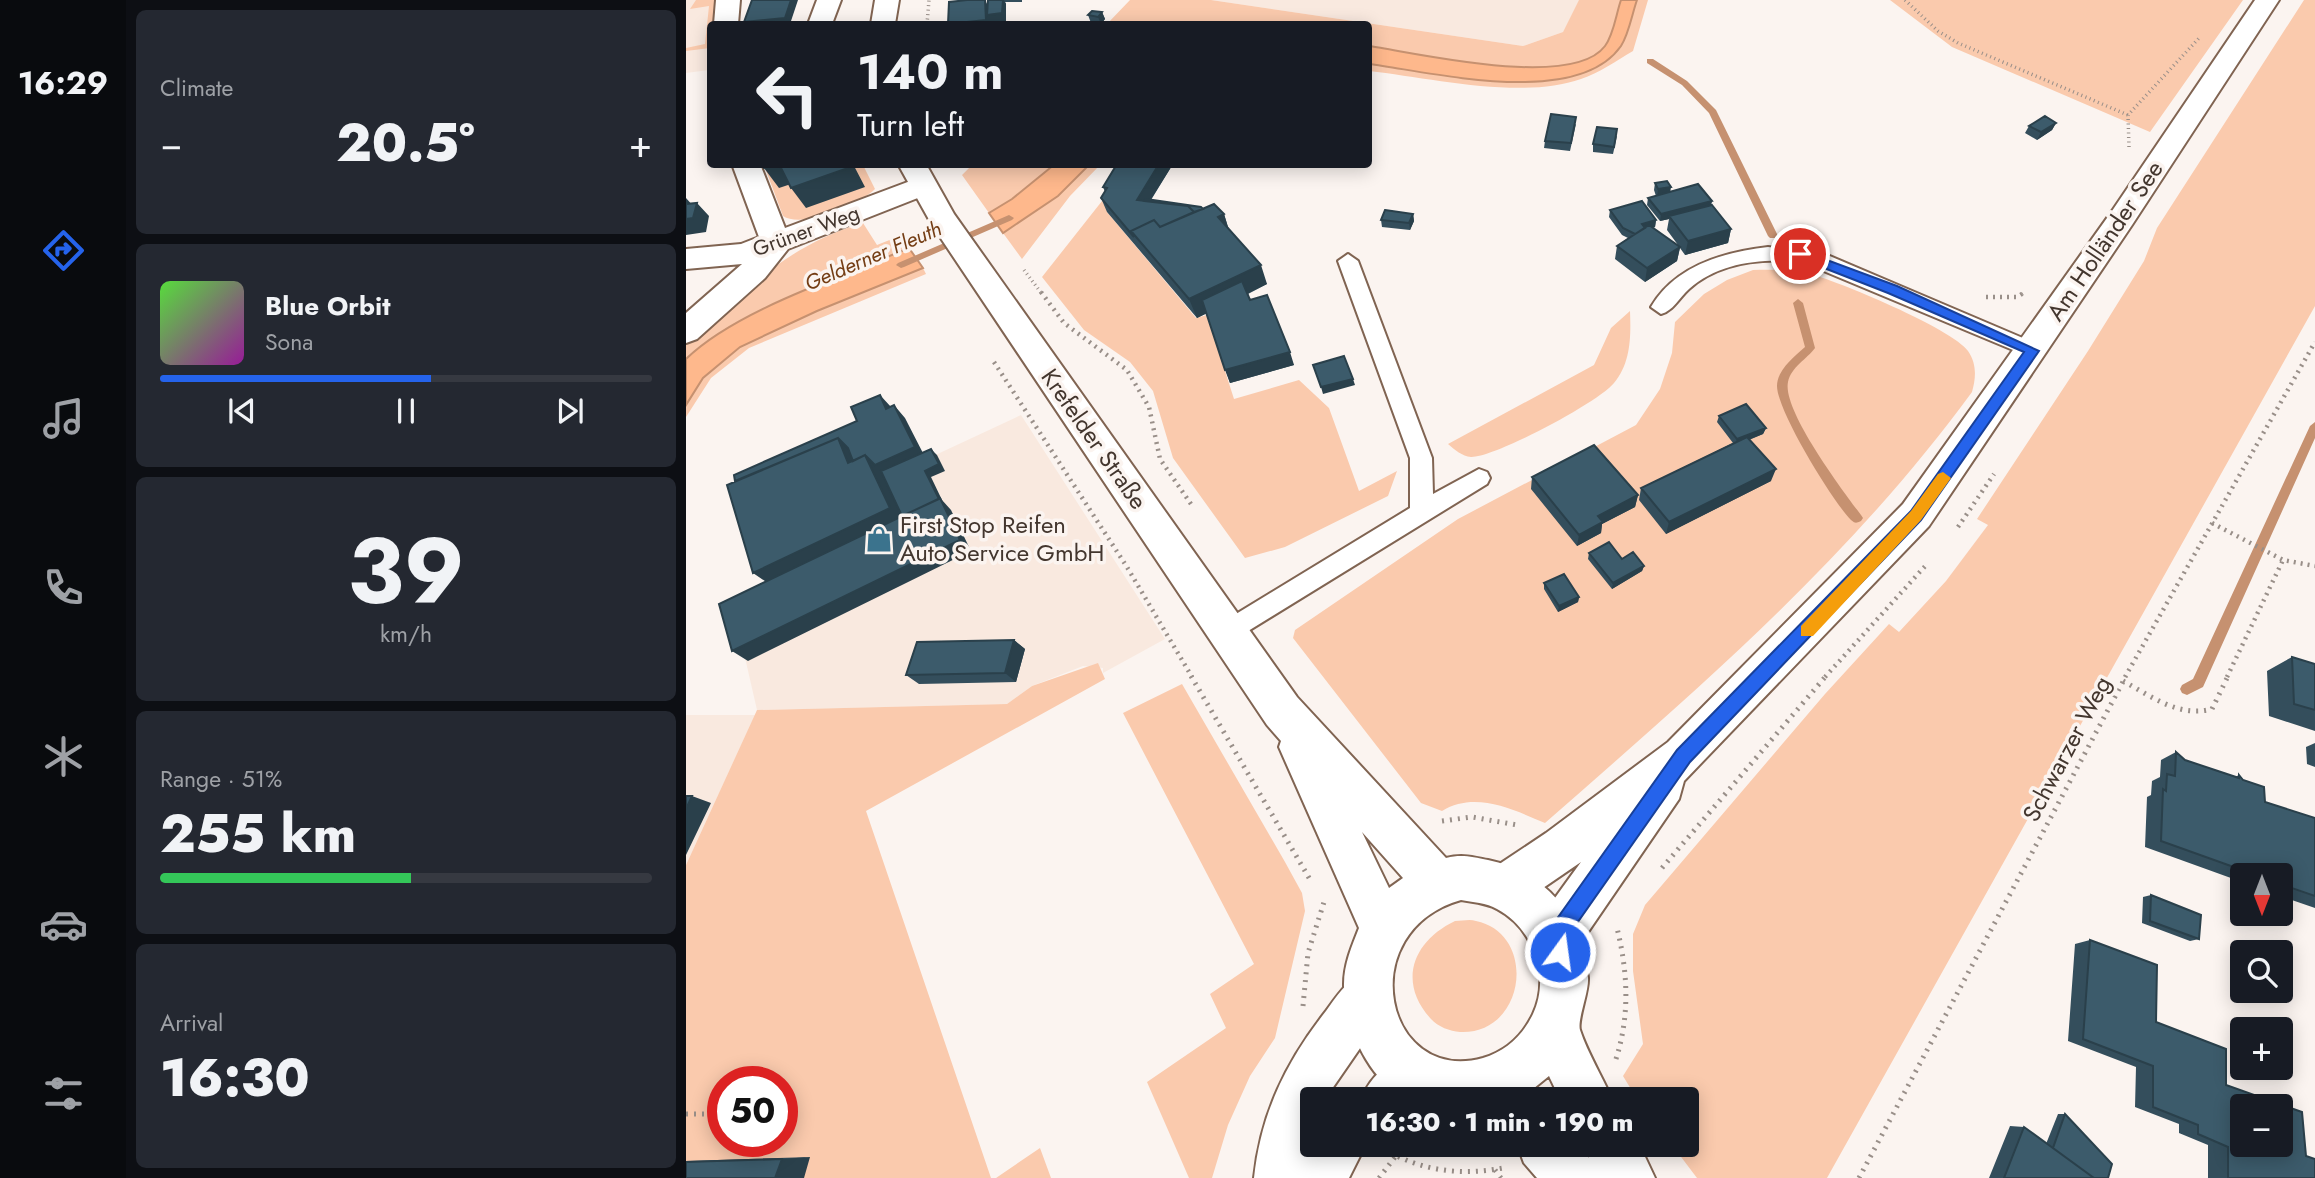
<!DOCTYPE html>
<meta charset="utf-8">
<style>
:root{--surface:#171b24;--page:#242831;--text:#f1f3f6;--muted:#9ea1a6;--line:#363941;--accent:#2563eb}
body{margin:0;font-family:Jost,sans-serif;background:var(--page);color:var(--text);height:100vh;display:flex;flex-direction:column;font-size:26px;white-space:nowrap}
*{box-sizing:border-box;margin:0}
p{font-size:23px;color:var(--muted)}
.icon{flex:none;width:38px;height:38px;fill:none;stroke:currentColor;stroke-width:2;stroke-linecap:round;stroke-linejoin:round}
.map{position:relative;flex:1;overflow:hidden}
.sheet{display:flex;flex-direction:column;gap:10px;padding:10px;background:#0d0f14;width:560px}
.sheet>*{flex:none}
.guide{position:absolute;left:21px;top:21px;width:665px;height:147px;border-radius:7px;box-shadow:0 4px 18px #0003;background:#171b24;color:var(--text);overflow:hidden}
.needle{width:46px;rotate:180deg}
.buttons{position:absolute;left:1544px;top:863px;display:grid;gap:14px}
.buttons a{display:grid;place-items:center;width:63px;height:63px;border-radius:7px;background:var(--surface);box-shadow:0 4px 18px #0003;font-size:35px}
.speed{position:absolute;left:21px;top:1066px;display:flex;gap:14px;font-size:35px;font-weight:700;text-align:center}
.speed>*{display:grid;place-content:center;width:91px;height:91px;border-radius:50%;background:var(--surface);box-shadow:0 4px 18px #0003;line-height:1}
.speed .limit{border:10px solid #d22;background:#fff;color:#111}
.pin{position:absolute;display:grid;place-items:center;width:60px;height:60px;color:#fff;margin:-30px;border:4px solid #fff;border-radius:50%;box-shadow:0 2px 7px #0007}
.me{position:absolute;width:77px;margin:-38px;rotate:14deg;stroke-linejoin:round;filter:drop-shadow(0 0 5px #0008)}
.turn{display:flex;align-items:center;gap:24px;height:147px;padding:0 35px;font-size:32px}
.turn .icon{width:91px;height:91px;stroke-width:2.5}
.turn b{display:block;font-size:49px;line-height:60px}
.big{font-size:52px;font-weight:800;line-height:1.1}
.sheet .tile{flex:1;display:flex;flex-direction:column;justify-content:center;gap:10px;min-width:0;padding:0 24px;border-radius:10px;background:var(--page)}
.sheet .dial{align-items:center;gap:0}
.dial b{font-size:91px;line-height:1}
.song{display:flex;align-items:center;gap:21px}
.cover{width:84px;height:84px;border-radius:10px;background:linear-gradient(135deg,hsl(110 70% 55%),hsl(300 70% 35%))}
.played{height:7px;border-radius:4px;background:linear-gradient(90deg,var(--accent) 55%,var(--line) 55%)}
.keys{display:flex;justify-content:space-around;direction:ltr}
.heat{display:flex;justify-content:space-between;align-items:center;font-size:38px;direction:ltr}
.charge{height:10px;border-radius:5px;background:linear-gradient(90deg,#34c759 51%,var(--line) 0)}
.trip{position:absolute;left:614px;top:1087px;width:399px;height:70px;border-radius:7px;background:var(--surface);box-shadow:0 4px 18px #0003;font-weight:800;line-height:70px;text-align:center}
main{display:flex;flex:1;min-height:0}
.menu{display:flex;flex-direction:column;width:126px;justify-content:space-around;align-items:center;background:#090b0e;color:var(--muted)}
.menu .icon{width:49px;height:49px}
.menu .on{color:var(--accent)}
.menu b{font-size:32px;color:var(--text)}
.map>svg:first-child{display:block}
.built{fill:#f9e9df}
.green{fill:#facaad;fill-rule:evenodd}
.water{fill:#feb88c;stroke:#c69170;stroke-width:2}
.lines{fill:none;stroke-linecap:round;stroke-linejoin:round}
.stream{fill:#c69170;fill-rule:evenodd}
.service-casing{stroke:#806452;stroke-width:4}
.minor-casing{stroke:#806452;stroke-width:4}
.tertiary-casing{stroke:#806452;stroke-width:4}
.secondary-casing{stroke:#806452;stroke-width:4}
.path-far2{stroke:#998f89;stroke-width:3.5;stroke-dasharray:1 3.5;stroke-linecap:butt}
.path-far1{stroke:#998f89;stroke-width:4.5;stroke-dasharray:2 5;stroke-linecap:butt}
.path{stroke:#998f89;stroke-width:5;stroke-dasharray:2 6;stroke-linecap:butt}
.service{fill:#fff;fill-rule:evenodd}
.minor{fill:#fff;fill-rule:evenodd}
.tertiary{fill:#fff;fill-rule:evenodd}
.secondary{fill:#fff;fill-rule:evenodd}
.wall{fill:#344e5c}
.shaded-wall{fill:#2a404b}
.building{fill:#3c5b6b;stroke:#2a404b;stroke-width:2;fill-rule:evenodd}
.route{fill:#2563eb;stroke:#184099;stroke-width:2}
.slow{fill:#f59e0b}
.labels{text-anchor:middle;stroke-width:7;stroke-linejoin:round;paint-order:stroke}
.far-street-label{font-size:21px;fill:#43362e;stroke:#fbf4f0}
.far-water-label{font-size:21px;font-style:italic;fill:#743d14;stroke:#fbf4f0}
.street-label{font-size:24px;fill:#43362e;stroke:#fbf4f0}
.poi-label{font-size:24px;fill:#43362e;stroke:#fbf4f0;text-anchor:start}
</style>
<main>
<nav class="menu">
<b>16:29</b>
<svg class="icon on" aria-label="directions" viewBox="0 0 24 24"><path d="M12 3l9 9-9 9-9-9zM9 14v-3h6M13 9l2 2-2 2"/></svg>
<svg class="icon" aria-label="music" viewBox="0 0 24 24"><path d="M9 18V5l10-2v13"/><circle cx="6" cy="18" r="3"/><circle cx="16" cy="16" r="3"/></svg>
<svg class="icon" aria-label="phone" viewBox="0 0 24 24"><path d="M5 4h4l2 5-3 2q2 4 5 5l2-3 5 2v4C11 20 4 13 5 4z"/></svg>
<svg class="icon" aria-label="climate" viewBox="0 0 24 24"><path d="M12 3v18M4 7l16 10M4 17L20 7"/></svg>
<svg class="icon" aria-label="car" viewBox="0 0 24 24"><path d="M5 17H2v-5l4-1 3-4h7l3 4 3 1v5h-3M9 17h6M6 11h13"/><circle cx="7" cy="17" r="2"/><circle cx="17" cy="17" r="2"/></svg>
<svg class="icon" aria-label="filters" viewBox="0 0 24 24"><path d="M4 7h16M4 17h16"/><circle cx="9" cy="7" r="2"/><circle cx="15" cy="17" r="2"/></svg>
</nav>
<section class="sheet">
<div class="tile"><p>Climate</p>
<div class="heat"><a>−</a><b class="big">20.5°</b><a>+</a></div>
</div>
<div class="tile">
<div class="song"><i class="cover"></i><div><b>Blue Orbit</b><p>Sona</p></div></div>
<div class="played"></div>
<div class="keys"><svg class="icon" aria-label="previous" viewBox="0 0 24 24"><path d="M18 5L8 12l10 7zM5 5v14"/></svg><svg class="icon" aria-label="pause" viewBox="0 0 24 24"><path d="M8 5v14M16 5v14"/></svg><svg class="icon" aria-label="next" viewBox="0 0 24 24"><path d="M6 5l10 7-10 7zM19 5v14"/></svg></div>
</div>
<div class="tile dial"><b>39</b><p>km/h</p></div>
<div class="tile"><p>Range · 51%</p><b class="big">255 km</b><div class="charge"></div></div>
<div class="tile"><p>Arrival</p><b class="big">16:30</b></div>
</section>
<div class="map">
<svg width="1629" height="1178" viewBox="0 0 1629 1178">
<rect width="100%" height="100%" fill="#fbf4f0"/>
<path class="built" d="M0 0H31L28 24H24L23 70 0 73Z
M525 0H894L877 32 837 46Z
M335 415 479 639 417 673V668L397 666 346 686 321 704 71 710 49 614 185 485Z
M0 715H69L0 865Z"/>
<path class="green" d="M10 0H31L28 24H24V48L0 51V48L19 44 23 6 4 9Z
M444 0H525L837 46 877 32 893 0H935C930 14 927 34 919 46 887 90 732 53 683 46L682 24H421Z
M951 0H962L947 51C930 61 913 73 895 79 836 100 745 78 683 71V64C742 72 903 110 937 41 943 29 946 13 951 0Z
M1204 0H1557L1464 132 1266 47Z
M1618 0H1629V306L1141 1178H1011L986 1145 1001 1144V1099H951L937 1076 957 1044 947 971V934L959 905 1139 694 1203 624 1213 632 1260 581 1302 525 1291 519 1402 351 1458 261 1471 228Z
M78 165H177L189 189C173 205 116 229 97 216Z
M286 165H369L326 199 303 213 276 175Z
M403 165H414L384 196 336 259 317 233 372 196Z
M416 201 427 202 421 212 510 318 521 315 548 399 613 380 643 408 673 491 711 471 702 496 599 547 559 558 487 458 467 391 444 362 398 330 356 277Z
M177 223 191 245 216 235 223 248C157 276 50 310 0 359V345C52 294 105 243 177 223Z
M237 268 240 274 63 348 25 378 0 417V405L17 378 54 347 131 311Z
M1067 270C1084 269 1105 270 1121 273 1150 280 1267 329 1282 351 1291 364 1290 378 1286 392 1163 560 1014 687 859 823 826 809 789 791 756 811L735 803 607 638 609 630 772 519 950 425 974 389 986 353 989 322 1018 294 1041 280Z
M944 311C945 336 945 363 928 383 913 402 808 458 785 457 776 456 769 450 762 444L908 365 925 328Z
M412 663 419 679 180 811 305 1178H0V865L71 710 321 704 346 686ZM37 1082H96V1141H37Z
M496 684 599 862 616 893 619 911 589 1038 564 1076 542 1125 526 1178H503L461 1082 540 1028 524 994 568 964 437 713Z
M769 921C776 921 784 919 790 921 852 934 840 1035 774 1032 764 1031 752 1027 745 1019 711 982 727 941 769 921Z
M354 1148 365 1178H310Z"/>
<path class="water" d="M935 0H951C946 14 943 34 935 46 891 109 746 72 683 64V46C732 53 886 90 919 46 928 34 930 14 935 0Z
M369 164 403 165 372 196 317 233 303 213 326 199Z
M223 248 237 268 131 311 54 347 17 378 0 405V359C50 310 157 276 223 248Z"/>
<g class="lines">
<path class="stream" d="M961 59H967L1001 81 1030 110 1092 236 1090 238H1084L1082 236 1023 113 996 85 961 63Z
M323 215 328 218 326 220 218 267 215 268 210 265 212 263Z
M1112 299 1117 303 1129 348C1121 359 1105 367 1102 382 1096 410 1157 491 1175 515L1177 518 1175 521C1170 523 1170 524 1165 520 1147 502 1091 411 1091 386 1091 370 1108 357 1119 347L1107 303Z
M1629 422V438L1517 687 1501 695 1496 693 1494 689 1496 685 1507 679 1624 426Z"/>
<g class="service-casing">
<path id="service" d="M1082 247 1139 254 1353 345 1356 350 1353 355H1339L1116 262C1077 258 1033 262 1003 289 993 298 987 311 975 314L965 307C989 266 1037 252 1082 247Z
M662 254 672 261 746 458 747 494 793 469 801 472 804 478 801 484 541 644 532 641 528 633 532 625 724 508V458L652 261Z"/>
</g>
<g class="minor-casing">
<path id="minor" d="M30 0H54L52 24H28Z
M131 0H155L146 24H122Z
M46 164H74L99 228 227 180 237 177 247 180 251 186 247 192 102 249 79 278 11 339 0 343V313L56 264 0 269V249L55 244 73 237Z"/>
</g>
<g class="tertiary-casing">
<path id="tertiary" d="M1569 0H1593L1446 225 1243 526 998 781 993 799 887 954 870 961 853 954 846 937 853 920 895 862 838 901 822 908 806 901 799 885 806 869 860 833 982 742 1217 504 1426 211Z
M682 971 699 978 706 995 699 1012 639 1099H626V1144H680L663 1178H568C575 1113 600 1062 640 1011 653 993 662 979 682 971Z
M729 1050 747 1057 754 1075 747 1093 740 1099H675C686 1074 704 1060 729 1050Z"/>
</g>
<g class="secondary-casing">
<path id="secondary" d="M189 0H213L209 24H185Z
M212 164H240L268 214 611 697 760 858C776 854 786 857 802 860 862 873 896 917 902 978 903 992 891 1020 894 1030 902 1054 916 1076 926 1099H874L863 1076 842 1093 828 1099C808 1099 735 1103 721 1098 683 1083 657 1023 658 984 658 964 666 946 673 928L593 747 595 741 581 725 246 225ZM676 832 717 878 703 888ZM775 900C786 902 801 903 811 909 847 928 865 976 847 1014 837 1035 820 1051 797 1058 698 1085 666 931 775 900Z
M831 1144H892L903 1158 898 1144H953L969 1178H913L909 1170 913 1178H851L838 1163Z"/>
</g>
<path class="path-far2" d="M1219 0 1252 31 1272 43 1442 115
M241 24 243 0
M1443 147 1442 115 1514 37
M338 270 356 294
M1336 294 1339 292"/>
<path class="path-far1" d="M355 292 378 323 441 370 463 407 474 459 507 507
M1300 297H1331L1339 292
M308 362 441 567 506 677
M1526 523 1597 560 1629 566
M1272 527 1308 474
M1139 677 1241 564
M1439 677 1629 342
M1541 677 1597 560"/>
<path class="path" d="M505 676 626 883
M1437 681C1465 696 1493 718 1526 709L1542 676
M756 821 786 817 831 825
M976 868 1140 676
M617 1006 622 953 638 902
M930 1059C944 1015 942 973 931 928
M0 1114H37
M698 1149C735 1171 775 1176 817 1168
M809 1170 815 1178
M693 1178 709 1157
M1173 1178 1440 676"/>
<use href="#service" class="service"/>
<use href="#minor" class="minor"/>
<use href="#tertiary" class="tertiary"/>
<use href="#secondary" class="secondary"/>
</g>
<path class="wall" d="M302 0H336V2H319L320 4V21L306 22 302 4Z
M416 12 419 19 415 24 405 23 402 15Z
M1370 123 1366 130 1351 140 1339 133 1343 126Z
M890 124 884 151 858 148 859 141Z
M931 136 927 154 907 152V144Z
M431 164H487L465 200 517 209 538 214 543 230 581 284 562 294 564 300 608 365 544 383 521 313 511 318 421 212 415 198 419 192 417 187Z
M969 183 984 192 1026 201 1025 205 1045 229 1042 243 999 255 994 248 991 261 959 282 929 259 931 246 942 238 936 235 923 217 924 210 970 220 969 227 966 228 992 245 981 230 983 219 974 221 961 205 962 198 970 196 968 190Z
M727 214 728 221 724 230 696 227 695 220Z
M1033 416 1080 428 1077 434 1063 440 1085 481 980 534 953 500 955 488 1047 443 1031 422Z
M846 477 952 495 949 507 916 524 915 533 891 546 845 489Z
M903 553 936 559 958 566 956 571 926 589 902 559Z
M858 583 893 597 892 602 872 612 858 589Z
M328 640 339 649 330 682 233 684 220 675Z
M1606 657 1629 664V731L1583 716 1581 671Z
M1629 743V767L1621 764 1620 747Z
M1490 752 1499 760 1549 777 1553 775 1579 802 1629 818V914V908L1594 896V875H1556V882L1459 847 1461 797 1465 795 1466 781 1474 777 1475 760Z
M1465 895 1513 939 1504 941 1456 923 1457 897Z
M1404 940 1470 1022 1620 1156 1629 1178H1522V1145L1493 1133V1124L1449 1107 1450 1067 1382 1041 1389 944Z
M1372 1114H1379L1422 1178H1303L1324 1126 1338 1127 1360 1144Z
M124 1157 0 1178V1161Z"/>
<path class="shaded-wall" d="M105 0H112L104 24H59L58 22Z
M299 0 305 12 317 0H318L320 4V21L306 22V24H269Z
M416 12 419 19 415 24 412 17Z
M1370 123 1366 130 1351 140 1355 132Z
M88 164H94L108 183 93 188 78 168Z
M164 164H167L179 187 120 208 105 188Z
M473 164H487L460 207 451 200Z
M985 187 984 194 971 197 972 189Z
M0 198 8 207 11 203 23 216 20 232 0 235Z
M1026 201 1024 208 983 216V219L974 221 975 214Z
M538 214 544 234 532 217Z
M727 214 728 221 724 230 723 223Z
M970 220 969 227 955 231 956 224Z
M1045 229 1042 243 999 255 1002 241Z
M994 247 991 261 959 282 961 268Z
M575 265 581 284 511 318 503 299Z
M604 352 608 365 544 383 539 370Z
M667 379 669 385 637 394 635 387Z
M194 395 205 407 200 409Z
M208 405 219 418 240 459 239 471 245 449 251 455 259 471 245 477 256 500 265 510 285 551 62 661 46 651 95 592 67 573 68 506 152 438Z
M1080 428 1077 434 1049 445 1051 439Z
M1090 469 1085 481 980 534 983 522Z
M952 495 949 507 916 524 915 533 891 546 893 535 912 516Z
M958 566 956 571 926 589 927 583Z
M893 597 892 602 872 612 873 606Z
M328 640 339 649 330 682 319 673Z
M6 796 25 803 0 855V809Z
M124 1157 118 1178H89L96 1159Z"/>
<path class="building" d="M66 0H105L99 18 58 22Z
M281 0H299L300 20 262 24 263 2Z
M302 0H317L316 13 301 15Z
M406 11 416 12 412 17 402 15Z
M865 114 890 117 885 143 859 141Z
M1359 116 1370 123 1355 132 1343 126Z
M911 127 931 129 928 147 907 144Z
M76 164H88L78 168Z
M93 164H164L165 167 105 188Z
M431 164H473L451 200 502 206 508 212 474 227 468 220 445 231 448 237 415 198 421 188 417 187Z
M981 181 985 187 972 189 969 183Z
M1012 184 1026 201 975 214 962 198Z
M460 199 515 207 517 209 508 212 502 206 458 201Z
M956 201 970 220 956 224 959 228 949 234 937 228 924 210Z
M11 203 7 218 0 219V204Z
M528 204 538 214 532 217 575 265 503 299 445 231 468 220 474 227Z
M1026 205 1045 229 1002 241 983 216Z
M699 210 727 214 723 223 695 220Z
M963 225 994 247 961 268 931 246Z
M556 281 564 300 581 295 604 352 539 370 516 300Z
M658 356 667 379 635 387 627 365Z
M194 395 200 409 208 405 229 447 189 465 179 455 167 461 162 448 152 438 49 481 48 475 171 421 165 407Z
M1060 404 1080 428 1051 439 1033 416Z
M1061 437 1090 469 983 522 955 488Z
M152 438 162 463 179 455 204 508 67 573 41 485Z
M908 445 952 495 912 516 917 522 893 535 846 477Z
M245 449 253 464 239 471 253 499 216 516 195 471Z
M254 498 274 540 46 651 33 604Z
M923 542 936 559 947 552 958 566 927 583 903 553Z
M878 574 893 597 873 606 858 583Z
M328 640 319 673 220 675 231 642Z
M1606 657 1629 664V710L1608 704Z
M1490 752 1499 760 1553 778V775L1557 780 1578 787 1579 802 1629 818V896L1594 884V875H1570L1475 841 1477 789 1480 791 1481 774 1489 776Z
M0 796H6L0 809Z
M1465 895 1515 915 1513 939 1464 921Z
M1404 940 1471 965 1470 1022 1540 1049V1085L1616 1112 1620 1156 1629 1159V1178H1542V1147L1512 1134V1125L1467 1107V1066L1397 1039ZM1556 1106H1594V1144H1556Z
M1379 1114 1426 1164 1422 1178H1408L1367 1148Z
M1338 1127 1408 1178H1318Z
M96 1159 89 1178H0V1162Z"/>
<path class="route" d="M1114 250 1211 286 1353 351 1235 520 1004 762 880 939 884 952 881 959 874 961 867 959C863 949 859 940 863 930L991 750 1225 511 1338 352 1202 293 1110 257V251Z"/>
<path class="slow" d="M1257 472 1265 478 1235 520 1127 636H1115V626L1225 511 1252 474Z"/>
<defs>
<g id="shop-bare" transform="scale(2.1)"><path d="M-5-2.5h2.3a2.7 3.5 0 0 1 5.4 0H5L5.5 6h-11ZM-1.5-2.5h3a1.5 2.3 0 0 0-3 0Z" fill="#3b738d" stroke="#fbf4f0" stroke-width="2.5" paint-order="stroke"/></g>
</defs>
<g fill-rule="evenodd">
<use href="#shop-bare" x="193" y="539"/>
</g>
<g class="labels">
<g class="far-street-label">
<text transform="translate(120 231) rotate(-20)" y="7">Grüner Weg</text>
</g>
<g class="far-water-label">
<text transform="translate(187 256) rotate(-23)" y="7">Gelderner Fleuth</text>
</g>
<g class="street-label">
<text transform="translate(1419 241) rotate(-56)" y="8">Am Holländer See</text>
<text transform="translate(408 439) rotate(55)" y="8">Krefelder Straße</text>
<text transform="translate(1381 749) rotate(-62)" y="8">Schwarzer Weg</text>
</g>
<g class="poi-label">
<text x="214" y="533">First Stop Reifen<tspan x="214" dy="28">Auto Service GmbH</tspan></text>
</g>
</g>
</svg>
<div class="buttons">
<a><svg class="needle" viewBox="-14 -14 28 28"><path d="M0-13l5 13h-10z" fill="#e53935"/><path d="M0 13l5-13h-10z" fill="#9ea1a6"/></svg></a>
<a><svg class="icon" aria-label="search" viewBox="0 0 24 24"><circle cx="10" cy="10" r="6"/><path d="M15 15l6 6"/></svg></a>
<a>+</a>
<a>−</a>
</div>
<div class="speed"><div class="limit">50</div></div>
<div class="pin" style="left:1114px;top:254px;background:#d93025"><svg class="icon" aria-label="arrive" viewBox="0 0 24 24"><path d="M6 21V4h12l-3 4 3 4H6"/></svg></div>
<svg class="me" style="left:874px;top:952px" viewBox="-20 -20 40 40"><circle r="17" fill="#2563eb" stroke="#fff" stroke-width="3"/><path d="M0-11L8 9 0 5-8 9z" fill="#fff"/></svg>
<div class="trip">16:30 · 1 min · 190 m</div>
<div class="guide">
<div class="turn"><svg class="icon" aria-label="left" viewBox="0 0 24 24"><path d="M17 20v-9H6M10 6l-5 5 5 5"/></svg><div><b>140 m</b>Turn left</div></div>
</div>
</div>
</main>
